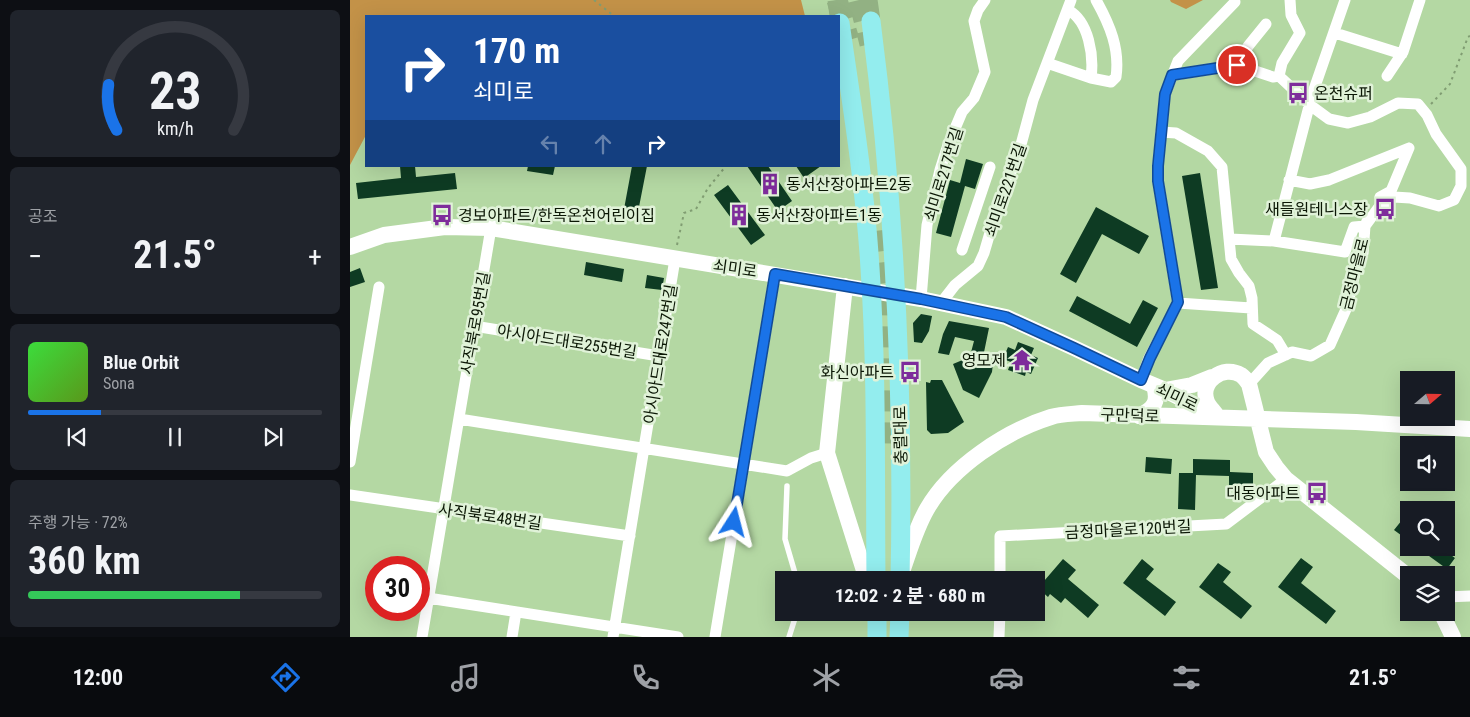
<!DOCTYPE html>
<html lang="ko">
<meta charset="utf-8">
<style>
:root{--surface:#171b24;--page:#20242c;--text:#f1f3f6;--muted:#9ea1a6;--line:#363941;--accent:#1a73e8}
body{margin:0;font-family:"Roboto Condensed","Noto Sans KR",sans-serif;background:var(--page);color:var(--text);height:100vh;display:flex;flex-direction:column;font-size:19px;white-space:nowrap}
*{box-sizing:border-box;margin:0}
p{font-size:16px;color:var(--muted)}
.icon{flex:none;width:28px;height:28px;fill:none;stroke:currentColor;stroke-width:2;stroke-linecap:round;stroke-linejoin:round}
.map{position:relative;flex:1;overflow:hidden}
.panel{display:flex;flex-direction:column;gap:10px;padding:10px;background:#0d0f14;width:350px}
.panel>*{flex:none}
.top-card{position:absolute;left:15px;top:15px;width:475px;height:152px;border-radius:0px;box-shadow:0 5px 20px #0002;background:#1a4fa0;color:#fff;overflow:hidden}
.needle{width:32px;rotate:70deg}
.buttons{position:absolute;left:1050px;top:371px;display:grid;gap:10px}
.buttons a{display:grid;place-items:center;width:55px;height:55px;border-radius:0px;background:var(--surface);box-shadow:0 5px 20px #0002;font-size:25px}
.speed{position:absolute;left:15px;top:556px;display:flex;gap:10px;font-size:25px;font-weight:700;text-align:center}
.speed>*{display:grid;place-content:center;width:65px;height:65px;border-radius:50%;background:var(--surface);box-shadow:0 5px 20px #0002;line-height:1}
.speed .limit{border:8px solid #d22;background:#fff;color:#111}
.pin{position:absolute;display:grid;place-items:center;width:42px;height:42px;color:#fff;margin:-21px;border:2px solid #fff;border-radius:50%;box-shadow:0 1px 5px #0007}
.me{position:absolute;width:55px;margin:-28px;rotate:9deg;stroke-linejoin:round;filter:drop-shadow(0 0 4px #0008)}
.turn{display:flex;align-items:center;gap:18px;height:105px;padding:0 25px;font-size:22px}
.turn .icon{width:65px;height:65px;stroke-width:2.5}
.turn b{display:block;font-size:35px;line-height:42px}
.lanes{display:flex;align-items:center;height:48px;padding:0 25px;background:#0003;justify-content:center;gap:25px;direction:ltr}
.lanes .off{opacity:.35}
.big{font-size:38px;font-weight:700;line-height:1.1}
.panel .card{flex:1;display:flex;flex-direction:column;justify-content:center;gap:8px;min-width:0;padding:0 18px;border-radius:8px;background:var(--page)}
.panel .dial{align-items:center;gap:0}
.dial svg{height:130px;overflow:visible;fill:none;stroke:var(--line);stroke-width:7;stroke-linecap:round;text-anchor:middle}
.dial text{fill:var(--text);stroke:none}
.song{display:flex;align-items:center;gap:15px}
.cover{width:60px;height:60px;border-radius:8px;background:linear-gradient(135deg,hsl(120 70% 55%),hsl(90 70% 35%))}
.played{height:5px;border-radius:2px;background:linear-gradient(90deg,var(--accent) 25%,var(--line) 25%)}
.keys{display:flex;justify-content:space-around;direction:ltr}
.heat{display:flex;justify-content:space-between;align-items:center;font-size:28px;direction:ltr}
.charge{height:8px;border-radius:4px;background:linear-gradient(90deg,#34c759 72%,var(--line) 0)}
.trip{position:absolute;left:425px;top:571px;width:270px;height:50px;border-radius:0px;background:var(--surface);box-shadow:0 5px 20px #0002;font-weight:700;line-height:50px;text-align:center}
.tab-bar{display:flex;height:80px;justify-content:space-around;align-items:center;background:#090b0e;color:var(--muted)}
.tab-bar .icon{width:35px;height:35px}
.tab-bar .on{color:var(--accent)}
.tab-bar b{font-size:22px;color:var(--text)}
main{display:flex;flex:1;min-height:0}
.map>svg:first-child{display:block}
.forest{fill:#c39248}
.building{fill:#0e3b23}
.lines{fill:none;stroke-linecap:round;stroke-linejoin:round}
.primary-tunnel{stroke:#92b183;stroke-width:19;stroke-dasharray:19 9;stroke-linecap:butt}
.highway-tunnel{stroke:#92b183;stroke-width:21;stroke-dasharray:21 11;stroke-linecap:butt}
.path{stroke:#809d72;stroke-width:2;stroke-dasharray:2.5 4;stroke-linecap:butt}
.lane{stroke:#fff;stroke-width:5.5}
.street{stroke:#fff;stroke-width:11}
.secondary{stroke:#fff;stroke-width:16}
.primary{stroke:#93edee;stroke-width:19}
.route-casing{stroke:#114b97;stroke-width:12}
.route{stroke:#1a73e8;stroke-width:9}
.labels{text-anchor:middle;stroke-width:5;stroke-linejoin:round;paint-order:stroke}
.poi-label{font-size:16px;fill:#0b1705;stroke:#e0f2d8;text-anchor:start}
.street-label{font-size:16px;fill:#0b1705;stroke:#e0f2d8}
</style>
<main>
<section class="panel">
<div class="card dial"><svg viewBox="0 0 100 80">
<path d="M14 69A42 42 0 1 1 86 69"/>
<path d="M14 69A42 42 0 0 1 9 41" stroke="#1a73e8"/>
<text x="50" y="56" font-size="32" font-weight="700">23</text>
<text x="50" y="72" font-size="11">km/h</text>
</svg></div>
<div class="card"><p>공조</p>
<div class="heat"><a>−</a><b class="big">21.5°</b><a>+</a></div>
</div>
<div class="card">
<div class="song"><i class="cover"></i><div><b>Blue Orbit</b><p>Sona</p></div></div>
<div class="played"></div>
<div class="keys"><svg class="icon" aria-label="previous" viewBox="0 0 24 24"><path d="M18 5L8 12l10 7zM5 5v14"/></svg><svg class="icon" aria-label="pause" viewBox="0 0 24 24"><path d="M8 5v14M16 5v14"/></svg><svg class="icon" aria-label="next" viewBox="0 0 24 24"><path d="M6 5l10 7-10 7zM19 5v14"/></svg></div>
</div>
<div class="card"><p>주행 가능 · 72%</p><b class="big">360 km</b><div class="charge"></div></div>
</section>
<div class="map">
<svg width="1120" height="637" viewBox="0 0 1120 637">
<rect width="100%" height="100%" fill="#b4d8a3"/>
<path class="forest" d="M0 0H451L455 16H16V135L0 165Z
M820 0H853L836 9 821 2Z"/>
<path class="building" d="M616 159 633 164 625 189 615 186 601 237 586 233 600 180 610 183Z
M50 166H65L66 177 105 173 107 189 8 199 6 183 51 178Z
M178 166H205L203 175 177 171Z
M282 166H297L288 212 274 209Z
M397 166H418L442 201 428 211Z
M446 166H471L454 178Z
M850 173 868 288 851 290 832 176Z
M378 185 415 235 401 245 364 195Z
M746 207 799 236 789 254 752 234 726 283 710 274Z
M236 262 274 269 272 282 234 275Z
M10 268 15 282 0 287V272Z
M297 275 314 278 312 290 295 288Z
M727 296 780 324 793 300 808 308 787 347 719 311Z
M571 314 582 316 579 331 572 343 564 342 563 323Z
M599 321 639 328 632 362 643 363 642 372 629 398 613 390 603 364 615 359 619 360 624 341 605 337 599 355 588 353 593 334Z
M668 342 684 348 681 355 688 358 681 374 676 372 675 376 658 370 661 362 653 359 658 347 665 350Z
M581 380H592L614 422 598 433 581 434 577 430 576 382 580 383Z
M796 457 822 459 821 474 795 472Z
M843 459 880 460V472L903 473V486L879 485V476L846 475 845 510 828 509 829 473H843Z
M1052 520 1059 524V541L1044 530Z
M1068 548H1091L1105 558 1097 569Z
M951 558 963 567 951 583 986 611 976 624 928 587Z
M713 559 726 570 718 579 749 605 738 618 715 598 711 603 700 594 698 597 688 588Z
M792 559 804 569 796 579 826 602 815 616 773 583Z
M868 563 881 572 873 582 902 606 891 619 849 587Z"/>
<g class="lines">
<path class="primary-tunnel" d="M487 0 490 23
M518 0 521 21"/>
<path class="highway-tunnel" d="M487 0 499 40
M509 0 520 44
M525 231 535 313 534 450"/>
<path class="path" d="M244 0 264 16
M1081 104 1100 84 1118 37 1120 36
M327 245 334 213 346 209 358 188 376 166"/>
<path class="lane" d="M437 486 435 539 447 580
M439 637 447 612"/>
<path class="street" d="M718 10C739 21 744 56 741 78
M985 33 1052 54
M697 63 741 78 761 82 766 77C770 49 760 25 746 0
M885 65 899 45 916 24
M823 75 887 65 923 77 929 76
M1037 76 1053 52 1070 0
M811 132 826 133 858 151 872 167 881 259 889 273 899 286 902 298 903 324 927 340 936 355
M939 180 960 184 979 180 1059 148
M1030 197 1041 191 1059 148
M880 239 924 241 995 252 1004 227 1015 226 1017 221
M924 241 962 95 995 0
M612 250 640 167
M571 299 577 225 590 170 598 145 612 112 624 98 635 72 624 21 628 10 635 0
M591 303 605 285 628 266 634 253 649 202 669 152 683 100 721 0
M828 303 901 308
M124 326 309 356
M791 380 799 358 828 303 808 181V166L815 94 828 61 885 2
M899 384 918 363 942 352 961 356 980 345 997 307 1005 273 1013 253 1015 226 1029 207 1044 197 1060 198 1089 206 1104 200 1111 186V169L1086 134 1077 115 1068 104 1048 103 1020 117 998 123 979 119 960 105 929 76 932 63 950 33 941 15 940 0
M109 419 437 471 461 458 477 453
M0 462 29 287
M0 495 280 536
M650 580V536L876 524 936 479
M1096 597 1120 596
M78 598 328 637
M72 637 141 228
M162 637 166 612
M263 637 325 259
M365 637 425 274
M649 637 650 612"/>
<path class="secondary" d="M0 247 34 235 95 227 141 228 571 299 656 317 724 348 791 380 815 390 868 417
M495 286 477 453 517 580
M815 390 842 385 862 377
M789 416C804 409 809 402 804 386
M867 416C864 411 859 407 857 402 849 382 873 364 891 375 894 377 897 381 899 384L916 452 926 467 936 479 1059 577
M553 569C560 549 566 528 577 509 601 467 656 431 701 417 711 414 722 414 732 413L1006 422 1120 429
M1091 612 1103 637"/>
<path class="primary" d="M521 21C545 206 554 393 550 580
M490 23C502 105 515 186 520 268 527 372 525 476 526 580
M527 612V637
M549 637 550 612"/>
</g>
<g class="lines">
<g class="route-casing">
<path id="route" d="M384 522 425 274 571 299 656 317 724 348 791 380 800 358 828 302 808 181V166L815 94 822 75 887 65"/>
</g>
<use href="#route" class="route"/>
</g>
<defs>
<g id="bus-bare" transform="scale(1.725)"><path d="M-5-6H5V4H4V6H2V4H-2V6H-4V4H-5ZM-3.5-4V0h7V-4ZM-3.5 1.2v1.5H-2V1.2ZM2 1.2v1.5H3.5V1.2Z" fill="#7e2c9b" stroke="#e0f2d8" stroke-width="2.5" paint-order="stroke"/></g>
<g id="building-bare" transform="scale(1.725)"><path d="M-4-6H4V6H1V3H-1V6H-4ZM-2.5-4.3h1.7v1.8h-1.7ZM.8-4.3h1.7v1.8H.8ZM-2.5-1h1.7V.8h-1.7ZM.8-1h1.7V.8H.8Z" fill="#7e2c9b" stroke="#e0f2d8" stroke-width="2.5" paint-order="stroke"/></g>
<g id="temple-bare" transform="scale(1.725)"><path d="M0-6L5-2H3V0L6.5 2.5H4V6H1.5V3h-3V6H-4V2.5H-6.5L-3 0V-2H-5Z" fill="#7e2c9b" stroke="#e0f2d8" stroke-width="2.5" paint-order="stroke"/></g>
</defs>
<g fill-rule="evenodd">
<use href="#bus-bare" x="948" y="93"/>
<use href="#building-bare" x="420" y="184"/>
<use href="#bus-bare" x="1035" y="209"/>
<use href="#bus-bare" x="92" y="215"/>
<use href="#building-bare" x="389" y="215"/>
<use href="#temple-bare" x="672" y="360"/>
<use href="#bus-bare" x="560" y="372"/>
<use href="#bus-bare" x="967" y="493"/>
</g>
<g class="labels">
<g class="poi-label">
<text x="964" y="99">온천슈퍼</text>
<text x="436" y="190">동서산장아파트2동</text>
<text x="1018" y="215" text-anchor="end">새들원테니스장</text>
<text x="108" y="221">경보아파트/한독온천어린이집</text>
<text x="406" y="221">동서산장아파트1동</text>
<text x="656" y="366" text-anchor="end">영모제</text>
<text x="544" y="378" text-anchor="end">화신아파트</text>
<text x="950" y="499" text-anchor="end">대동아파트</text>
</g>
<g class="street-label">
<text transform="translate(593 174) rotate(-73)" y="6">쇠미로217번길</text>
<text transform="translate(655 190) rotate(-71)" y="6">쇠미로221번길</text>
<text transform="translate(385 268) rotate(8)" y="6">쇠미로</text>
<text transform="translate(1004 274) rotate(-76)" y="6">금정마을로</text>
<text transform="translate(125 323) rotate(-80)" y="6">사직북로95번길</text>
<text transform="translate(217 341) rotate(9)" y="6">아시아드대로255번길</text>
<text transform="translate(310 354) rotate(-81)" y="6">아시아드대로247번길</text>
<text transform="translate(827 397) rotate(25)" y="6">쇠미로</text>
<text transform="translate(780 415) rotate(2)" y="6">구만덕로</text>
<text transform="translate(550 435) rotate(-91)" y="6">충렬대로</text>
<text transform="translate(140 516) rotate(8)" y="6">사직북로48번길</text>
<text transform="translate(778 529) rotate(-3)" y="6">금정마을로120번길</text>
</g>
</g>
</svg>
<div class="buttons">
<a><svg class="needle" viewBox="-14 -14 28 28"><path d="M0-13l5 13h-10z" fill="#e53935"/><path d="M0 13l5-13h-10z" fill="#9ea1a6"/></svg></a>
<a><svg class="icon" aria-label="sound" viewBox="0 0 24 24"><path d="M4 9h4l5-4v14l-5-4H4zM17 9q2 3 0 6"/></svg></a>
<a><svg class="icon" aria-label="search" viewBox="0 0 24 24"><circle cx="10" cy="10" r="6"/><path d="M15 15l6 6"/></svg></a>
<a><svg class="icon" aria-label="layers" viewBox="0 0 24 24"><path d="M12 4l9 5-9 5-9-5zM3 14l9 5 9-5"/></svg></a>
</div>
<div class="speed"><div class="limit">30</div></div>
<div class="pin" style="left:887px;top:65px;background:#d93025"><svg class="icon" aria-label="arrive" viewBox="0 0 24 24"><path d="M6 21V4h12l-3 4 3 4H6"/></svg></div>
<svg class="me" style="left:384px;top:522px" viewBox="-20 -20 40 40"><path d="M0-17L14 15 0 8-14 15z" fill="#1a73e8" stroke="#fff" stroke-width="4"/></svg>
<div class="trip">12:02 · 2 분 · 680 m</div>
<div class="top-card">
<div class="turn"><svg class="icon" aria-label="right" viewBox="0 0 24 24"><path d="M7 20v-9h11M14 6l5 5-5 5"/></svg><div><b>170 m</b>쇠미로</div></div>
<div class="lanes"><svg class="icon off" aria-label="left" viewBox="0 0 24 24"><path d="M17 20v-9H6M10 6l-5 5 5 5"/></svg><svg class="icon off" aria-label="ahead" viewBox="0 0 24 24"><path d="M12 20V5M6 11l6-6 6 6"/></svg><svg class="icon" aria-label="right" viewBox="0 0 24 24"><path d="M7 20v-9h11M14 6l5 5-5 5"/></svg></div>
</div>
</div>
</main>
<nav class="tab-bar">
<b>12:00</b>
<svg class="icon on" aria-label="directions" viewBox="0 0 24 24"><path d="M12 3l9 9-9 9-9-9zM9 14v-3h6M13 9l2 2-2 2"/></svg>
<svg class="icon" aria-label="music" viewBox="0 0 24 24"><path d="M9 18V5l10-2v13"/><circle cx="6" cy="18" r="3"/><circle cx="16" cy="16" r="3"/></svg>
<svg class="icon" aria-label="phone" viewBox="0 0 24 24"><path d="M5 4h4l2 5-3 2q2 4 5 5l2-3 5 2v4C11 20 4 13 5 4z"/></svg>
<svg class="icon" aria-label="climate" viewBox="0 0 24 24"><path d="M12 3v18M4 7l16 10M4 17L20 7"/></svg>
<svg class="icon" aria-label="car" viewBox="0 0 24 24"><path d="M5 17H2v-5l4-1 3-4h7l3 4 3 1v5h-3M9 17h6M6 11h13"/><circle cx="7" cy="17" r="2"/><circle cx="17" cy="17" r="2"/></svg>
<svg class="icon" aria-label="filters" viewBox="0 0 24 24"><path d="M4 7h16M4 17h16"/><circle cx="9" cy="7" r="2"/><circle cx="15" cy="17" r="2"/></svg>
<b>21.5°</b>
</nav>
